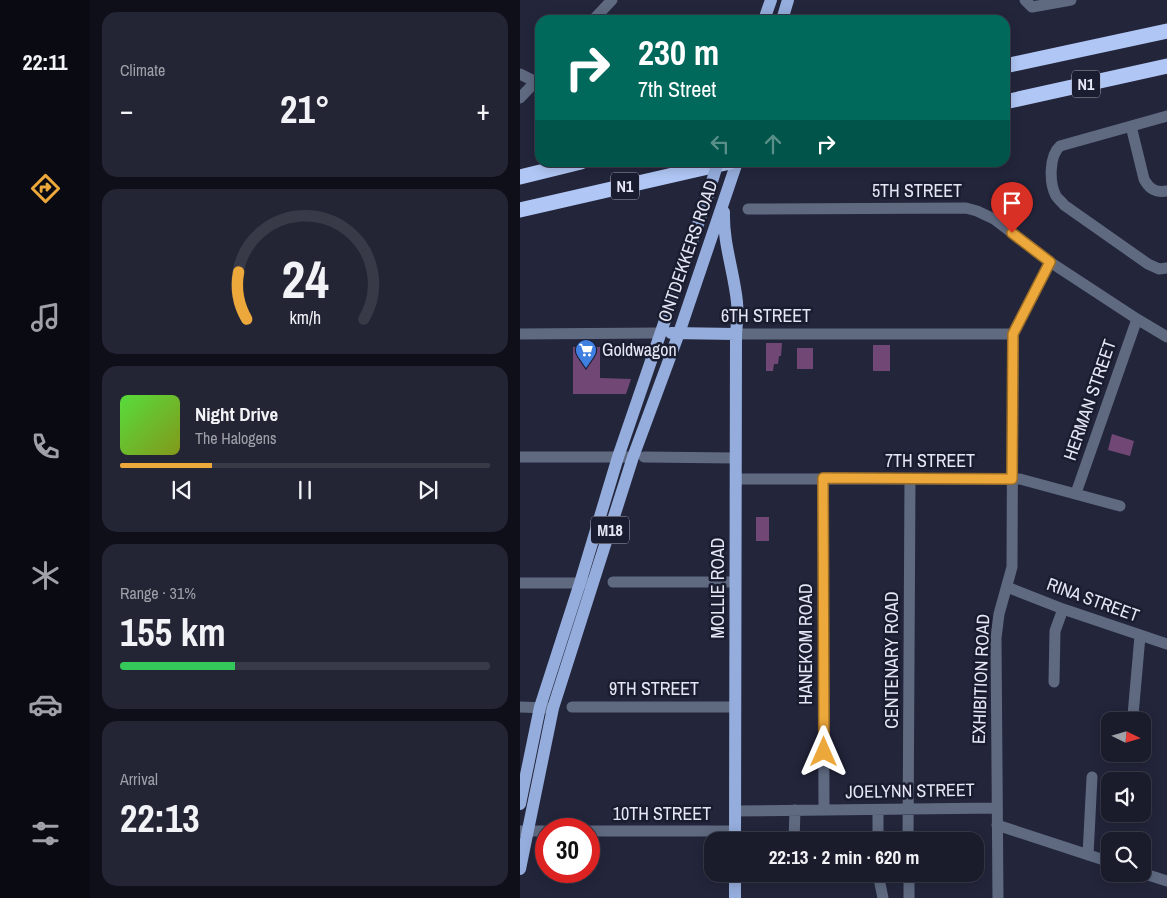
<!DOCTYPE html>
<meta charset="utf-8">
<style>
:root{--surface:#1a1c2c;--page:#232534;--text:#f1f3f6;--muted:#9fa1a9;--line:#383a48;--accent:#eda83b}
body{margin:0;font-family:"Archivo Narrow",sans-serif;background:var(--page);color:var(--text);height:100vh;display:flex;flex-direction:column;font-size:19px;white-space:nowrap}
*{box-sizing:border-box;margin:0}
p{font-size:16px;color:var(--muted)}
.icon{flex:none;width:28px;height:28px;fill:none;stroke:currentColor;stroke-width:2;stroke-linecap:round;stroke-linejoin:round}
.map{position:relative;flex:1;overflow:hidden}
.panel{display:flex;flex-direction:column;gap:12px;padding:12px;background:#0e0f18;width:430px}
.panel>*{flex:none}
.banner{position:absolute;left:15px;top:15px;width:475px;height:152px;border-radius:15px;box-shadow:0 2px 12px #0003,0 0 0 1px var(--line);background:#00695c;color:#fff;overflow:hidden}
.needle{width:32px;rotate:95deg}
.tools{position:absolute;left:581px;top:712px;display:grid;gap:10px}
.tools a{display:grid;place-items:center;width:50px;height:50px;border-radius:10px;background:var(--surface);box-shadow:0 2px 12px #0003,0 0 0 1px var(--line);font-size:25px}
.speed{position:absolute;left:15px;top:818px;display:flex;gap:10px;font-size:25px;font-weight:700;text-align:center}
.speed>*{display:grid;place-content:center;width:65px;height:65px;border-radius:50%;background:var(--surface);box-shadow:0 2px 12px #0003,0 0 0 1px var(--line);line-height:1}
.speed .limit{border:8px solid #d22;background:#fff;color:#111}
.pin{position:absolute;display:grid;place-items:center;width:42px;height:42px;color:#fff;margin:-51px -21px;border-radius:50% 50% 50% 0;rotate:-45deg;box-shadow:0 0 5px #0007}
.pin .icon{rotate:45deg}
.me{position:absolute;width:55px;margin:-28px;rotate:0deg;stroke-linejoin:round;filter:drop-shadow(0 0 4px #0008)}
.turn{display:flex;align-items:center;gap:18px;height:105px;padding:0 20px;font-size:22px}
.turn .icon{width:65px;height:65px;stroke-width:2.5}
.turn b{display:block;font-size:35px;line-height:42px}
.lanes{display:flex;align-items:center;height:48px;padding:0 20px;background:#0003;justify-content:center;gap:25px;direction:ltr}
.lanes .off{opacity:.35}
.big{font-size:38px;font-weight:700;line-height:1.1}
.panel .tile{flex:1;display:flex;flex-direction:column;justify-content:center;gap:8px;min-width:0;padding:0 18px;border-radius:15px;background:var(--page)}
.panel .dial{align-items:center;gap:0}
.dial svg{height:130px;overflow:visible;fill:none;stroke:var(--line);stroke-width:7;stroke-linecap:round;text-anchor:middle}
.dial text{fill:var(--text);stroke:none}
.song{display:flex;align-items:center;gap:15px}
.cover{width:60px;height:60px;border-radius:8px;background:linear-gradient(135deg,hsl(110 70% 55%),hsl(70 70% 35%))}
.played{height:5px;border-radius:2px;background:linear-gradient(90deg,var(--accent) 25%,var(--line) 25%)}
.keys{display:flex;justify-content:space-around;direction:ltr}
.heat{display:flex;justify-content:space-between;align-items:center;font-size:28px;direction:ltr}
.charge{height:8px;border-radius:4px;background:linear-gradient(90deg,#34c759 31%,var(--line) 0)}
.trip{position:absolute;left:184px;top:832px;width:280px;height:50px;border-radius:15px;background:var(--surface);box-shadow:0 2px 12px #0003,0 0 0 1px var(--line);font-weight:700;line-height:50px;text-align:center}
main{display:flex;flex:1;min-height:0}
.dock{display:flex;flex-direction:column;width:90px;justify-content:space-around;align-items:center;background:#0a0b12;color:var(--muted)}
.dock .icon{width:35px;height:35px}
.dock .active{color:var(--accent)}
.dock b{font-size:22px;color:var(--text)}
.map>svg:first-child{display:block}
.building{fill:#714875}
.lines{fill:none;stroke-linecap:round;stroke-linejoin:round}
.minor{stroke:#5f6a81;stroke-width:11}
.major{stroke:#95addc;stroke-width:12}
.highway{stroke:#b0c7f5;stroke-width:15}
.major-bridge{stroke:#95addc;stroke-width:12}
.route-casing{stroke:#9a6d26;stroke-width:12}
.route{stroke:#eda83b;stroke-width:9}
.labels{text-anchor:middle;stroke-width:5;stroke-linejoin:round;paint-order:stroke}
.shield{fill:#1a1c30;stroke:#a8aaba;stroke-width:1}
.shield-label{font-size:16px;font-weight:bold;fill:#e5e7f5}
.street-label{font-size:18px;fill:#e5e7f5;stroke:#1a1c30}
.poi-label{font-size:18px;fill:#e5e7f5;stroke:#1a1c30;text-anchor:start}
</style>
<main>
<nav class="dock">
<b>22:11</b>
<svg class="icon active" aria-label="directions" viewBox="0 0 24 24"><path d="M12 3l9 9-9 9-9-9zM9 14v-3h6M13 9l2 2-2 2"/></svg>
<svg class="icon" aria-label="music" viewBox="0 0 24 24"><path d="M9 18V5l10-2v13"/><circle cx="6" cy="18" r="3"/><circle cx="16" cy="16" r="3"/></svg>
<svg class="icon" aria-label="phone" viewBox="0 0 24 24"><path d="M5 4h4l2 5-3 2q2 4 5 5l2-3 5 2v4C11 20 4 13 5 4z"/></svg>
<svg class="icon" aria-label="climate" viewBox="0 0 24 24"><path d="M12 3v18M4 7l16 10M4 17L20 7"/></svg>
<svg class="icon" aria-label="car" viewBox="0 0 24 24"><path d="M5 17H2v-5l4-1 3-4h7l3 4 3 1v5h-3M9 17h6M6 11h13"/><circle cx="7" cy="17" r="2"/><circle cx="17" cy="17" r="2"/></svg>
<svg class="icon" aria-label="filters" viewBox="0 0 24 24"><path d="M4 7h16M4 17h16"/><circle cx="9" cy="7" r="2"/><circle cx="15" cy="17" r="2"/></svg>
</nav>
<section class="panel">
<div class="tile"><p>Climate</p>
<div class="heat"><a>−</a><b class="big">21°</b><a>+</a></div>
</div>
<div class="tile dial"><svg viewBox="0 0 100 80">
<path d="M14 69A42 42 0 1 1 86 69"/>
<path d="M14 69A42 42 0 0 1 9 40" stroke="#eda83b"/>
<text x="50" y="56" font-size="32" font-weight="700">24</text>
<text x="50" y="72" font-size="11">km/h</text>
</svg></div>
<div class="tile">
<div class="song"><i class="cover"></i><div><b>Night Drive</b><p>The Halogens</p></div></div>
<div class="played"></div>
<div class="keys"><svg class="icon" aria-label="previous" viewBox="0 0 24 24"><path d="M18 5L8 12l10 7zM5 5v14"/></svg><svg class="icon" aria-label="pause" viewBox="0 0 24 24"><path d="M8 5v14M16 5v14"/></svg><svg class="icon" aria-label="next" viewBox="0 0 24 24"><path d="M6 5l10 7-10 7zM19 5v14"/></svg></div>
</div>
<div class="tile"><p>Range · 31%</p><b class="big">155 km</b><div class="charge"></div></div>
<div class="tile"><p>Arrival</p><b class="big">22:13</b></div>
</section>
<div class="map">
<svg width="647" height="898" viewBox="0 0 647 898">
<rect width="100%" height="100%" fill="#23253b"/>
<path class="building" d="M246 343H262L261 356H259L258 364H254L253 371H246Z
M353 345H370V371H353Z
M53 347H80V378L111 379 106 394H53Z
M277 348H293V369H277Z
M592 434 614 441 610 456 588 450Z
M236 517H249V541H236Z"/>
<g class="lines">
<path class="minor" d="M505 0 512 7 551 0
M73 20 92 0
M0 74 20 84
M0 98 20 77
M647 116 540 146C529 156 529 183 536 196 538 199 542 202 544 205L628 264 639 269 647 268
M611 126 624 179C629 189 636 193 647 191
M228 209 446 208 457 211 474 219 530 262 617 319 647 337
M0 334 141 333
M216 334H493
M0 457H113
M124 457 215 458
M216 479H500L600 506
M303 479 304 810
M556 493 617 319
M93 582H215
M0 583H68
M487 587 543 609 647 644
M534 682 535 631 543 609
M0 707 28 708
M52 707H215
M613 715 620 636
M358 810V841
M215 811 476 808
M477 825 590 862
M0 831H26
M69 831H215
M274 841 275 810
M388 841 390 479
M568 855 572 777
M622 873 647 881
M358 874 363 898
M389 874V898
M478 898 476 638 479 614 492 567 493 334 530 262"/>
<path class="major" d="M244 20 251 0
M262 20 268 0
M204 212C203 243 214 272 217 302 218 313 217 323 216 334L215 841
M151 333 216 334
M0 804 20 707 60 583 98 457 186 201
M0 869 33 708 113 457 159 333 217 162
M215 898V874"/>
<path class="highway" d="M485 66 647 31
M485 102 647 66
M0 177 61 162
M0 210 210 162"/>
<path class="major-bridge" d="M186 201 198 162"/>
</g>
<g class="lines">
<g class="route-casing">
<path id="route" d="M304 752 303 478 492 479 493 334 530 262 492 233"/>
</g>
<use href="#route" class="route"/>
</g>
<defs>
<g id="supermarket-pin" transform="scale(1.125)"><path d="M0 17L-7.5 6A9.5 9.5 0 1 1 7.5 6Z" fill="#3f7fe0" stroke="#1a1c30"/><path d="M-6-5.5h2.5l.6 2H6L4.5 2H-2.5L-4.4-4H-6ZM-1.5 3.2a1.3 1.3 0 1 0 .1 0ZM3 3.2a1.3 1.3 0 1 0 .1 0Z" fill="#fff"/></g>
</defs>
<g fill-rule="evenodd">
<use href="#supermarket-pin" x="66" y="350"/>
</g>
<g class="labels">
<g class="shield">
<rect x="552" y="70.5" width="28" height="27" rx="4"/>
<rect x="91" y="172.5" width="28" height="27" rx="4"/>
<rect x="71" y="516.5" width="38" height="27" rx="4"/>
</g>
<g class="shield-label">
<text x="566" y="90">N1</text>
<text x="105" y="192">N1</text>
<text x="90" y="536">M18</text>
</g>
<g class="street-label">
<text x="397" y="197">5TH STREET</text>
<text transform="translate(168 251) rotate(-71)" y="6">ONTDEKKERS ROAD</text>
<text x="246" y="322">6TH STREET</text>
<text transform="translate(570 400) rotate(-71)" y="6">HERMAN STREET</text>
<text x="410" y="467">7TH STREET</text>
<text transform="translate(198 588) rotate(-90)" y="6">MOLLIE ROAD</text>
<text transform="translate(573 600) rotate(20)" y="6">RINA STREET</text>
<text transform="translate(286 644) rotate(-90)" y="6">HANEKOM ROAD</text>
<text transform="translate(372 660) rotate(-90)" y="6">CENTENARY ROAD</text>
<text transform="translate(461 679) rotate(-88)" y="6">EXHIBITION ROAD</text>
<text x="134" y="695">9TH STREET</text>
<text transform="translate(390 791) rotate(-1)" y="6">JOELYNN STREET</text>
<text x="142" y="820">10TH STREET</text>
</g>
<g class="poi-label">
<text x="82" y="356">Goldwagon</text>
</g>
</g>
</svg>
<div class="tools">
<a><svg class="needle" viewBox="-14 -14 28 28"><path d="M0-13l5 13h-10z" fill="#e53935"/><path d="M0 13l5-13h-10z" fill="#9fa1a9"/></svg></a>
<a><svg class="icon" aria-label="sound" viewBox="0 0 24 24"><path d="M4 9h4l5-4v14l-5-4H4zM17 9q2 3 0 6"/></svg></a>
<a><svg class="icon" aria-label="search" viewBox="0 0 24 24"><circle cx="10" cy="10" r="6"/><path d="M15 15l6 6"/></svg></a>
</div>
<div class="speed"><div class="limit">30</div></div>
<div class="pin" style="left:492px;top:233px;background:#d93025"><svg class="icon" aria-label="arrive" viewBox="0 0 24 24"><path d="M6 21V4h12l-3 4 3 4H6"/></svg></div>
<svg class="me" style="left:304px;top:752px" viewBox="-20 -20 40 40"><path d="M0-17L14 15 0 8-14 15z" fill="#eda83b" stroke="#fff" stroke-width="4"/></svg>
<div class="trip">22:13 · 2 min · 620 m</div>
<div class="banner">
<div class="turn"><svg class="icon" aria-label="right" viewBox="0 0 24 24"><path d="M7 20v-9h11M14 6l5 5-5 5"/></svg><div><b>230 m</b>7th Street</div></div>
<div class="lanes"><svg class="icon off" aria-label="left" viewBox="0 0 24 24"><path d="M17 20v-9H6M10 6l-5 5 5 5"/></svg><svg class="icon off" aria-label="ahead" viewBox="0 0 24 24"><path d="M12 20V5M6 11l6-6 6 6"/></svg><svg class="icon" aria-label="right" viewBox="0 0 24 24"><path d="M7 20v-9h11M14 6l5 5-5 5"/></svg></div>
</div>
</div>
</main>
